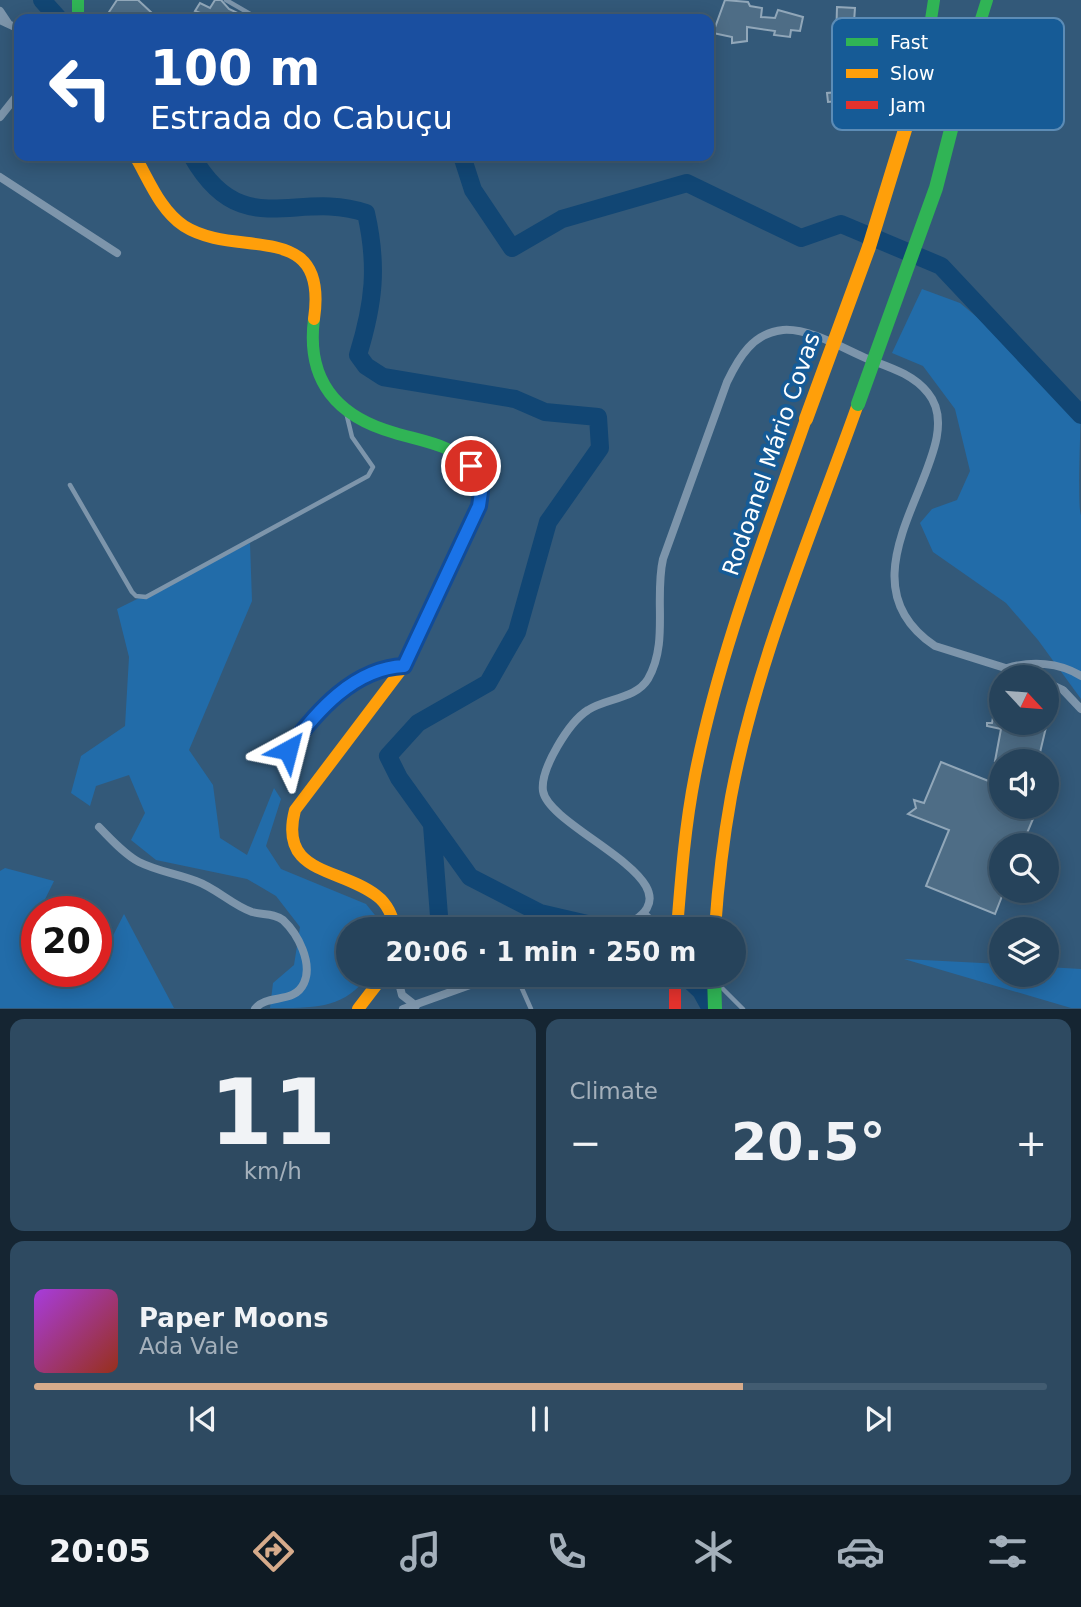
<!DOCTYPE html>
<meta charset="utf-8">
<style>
:root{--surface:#26435b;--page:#2e4a61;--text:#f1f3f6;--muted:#a4b0bb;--line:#425c71;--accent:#d6ab8b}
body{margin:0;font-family:"DejaVu Sans",sans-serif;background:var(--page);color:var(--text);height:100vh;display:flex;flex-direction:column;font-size:26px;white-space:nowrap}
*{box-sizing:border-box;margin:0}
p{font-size:23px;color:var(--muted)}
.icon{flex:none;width:38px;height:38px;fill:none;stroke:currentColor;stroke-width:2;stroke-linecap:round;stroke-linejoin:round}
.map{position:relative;height:1009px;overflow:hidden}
.sheet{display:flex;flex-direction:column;gap:10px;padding:10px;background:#152532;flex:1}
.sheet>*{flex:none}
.banner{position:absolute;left:14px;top:14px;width:700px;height:147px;border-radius:14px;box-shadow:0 4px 18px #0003,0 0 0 2px var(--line);background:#1a4fa0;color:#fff;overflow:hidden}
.needle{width:46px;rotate:116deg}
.controls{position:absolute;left:989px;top:665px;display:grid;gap:14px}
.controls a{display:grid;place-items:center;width:70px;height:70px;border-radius:50%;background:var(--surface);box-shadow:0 4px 18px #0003,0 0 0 2px var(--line);font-size:35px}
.speed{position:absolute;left:21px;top:896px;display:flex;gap:14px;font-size:35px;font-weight:700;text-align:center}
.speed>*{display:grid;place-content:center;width:91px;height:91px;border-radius:50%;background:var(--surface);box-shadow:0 4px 18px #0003,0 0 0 2px var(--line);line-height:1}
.speed .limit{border:10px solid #d22;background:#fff;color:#111}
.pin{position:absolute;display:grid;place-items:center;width:60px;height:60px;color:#fff;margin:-30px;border:4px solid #fff;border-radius:50%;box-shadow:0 2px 7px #0007}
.me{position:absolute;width:77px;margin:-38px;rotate:38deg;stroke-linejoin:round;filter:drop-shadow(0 0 5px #0008)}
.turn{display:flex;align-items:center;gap:24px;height:147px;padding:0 21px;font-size:32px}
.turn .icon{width:91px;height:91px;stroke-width:2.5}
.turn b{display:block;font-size:49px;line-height:60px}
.big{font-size:52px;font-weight:700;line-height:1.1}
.sheet .card{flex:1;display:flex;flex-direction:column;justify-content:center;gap:10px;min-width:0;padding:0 24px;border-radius:14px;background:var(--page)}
.sheet .dial{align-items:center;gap:0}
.dial b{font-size:91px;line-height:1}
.song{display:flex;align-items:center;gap:21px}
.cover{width:84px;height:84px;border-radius:10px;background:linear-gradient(135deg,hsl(280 70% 55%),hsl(10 70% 35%))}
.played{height:7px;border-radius:4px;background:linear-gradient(90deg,var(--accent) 70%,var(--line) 70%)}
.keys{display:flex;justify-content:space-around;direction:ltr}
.heat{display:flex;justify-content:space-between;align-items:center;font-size:38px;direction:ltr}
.sheet .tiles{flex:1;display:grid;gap:10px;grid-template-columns:1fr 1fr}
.card:last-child{grid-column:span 2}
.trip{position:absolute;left:336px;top:917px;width:410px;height:70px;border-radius:35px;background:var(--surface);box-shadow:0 4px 18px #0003,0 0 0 2px var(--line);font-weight:700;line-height:70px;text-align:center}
.dock{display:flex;height:112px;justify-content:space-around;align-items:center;background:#0f1b24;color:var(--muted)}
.dock .icon{width:49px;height:49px}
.dock .active{color:var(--accent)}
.dock b{font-size:32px;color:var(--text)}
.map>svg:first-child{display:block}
.green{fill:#226ca9}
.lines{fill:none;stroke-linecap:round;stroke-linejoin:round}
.river{stroke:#114674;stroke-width:18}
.building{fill:#4e6d86;stroke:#91a7b9;stroke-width:2}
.lane{stroke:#7d95ab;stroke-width:4.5}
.street{stroke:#7d95ab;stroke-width:8}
.fast{stroke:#30b455;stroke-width:12}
.slow{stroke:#ff9f0a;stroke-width:12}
.jam{stroke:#e5322d;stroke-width:12}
.fast-bridge{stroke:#30b455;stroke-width:14}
.slow-bridge{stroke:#ff9f0a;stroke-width:14}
.route-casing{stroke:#114b97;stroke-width:18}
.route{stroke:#1a73e8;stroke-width:12}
.labels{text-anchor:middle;stroke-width:7;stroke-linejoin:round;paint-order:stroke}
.street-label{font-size:23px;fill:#fff;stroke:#165b96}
.key{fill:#165b96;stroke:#5c8cb6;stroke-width:2}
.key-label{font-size:19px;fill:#fff}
</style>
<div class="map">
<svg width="1081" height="1009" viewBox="0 0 1081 1009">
<rect width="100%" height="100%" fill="#335979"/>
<path class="green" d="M922 289 960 303 1081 403C1081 420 1077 507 1081 515V699L1038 640 1006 603 933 552 920 523 932 509 957 500 970 471 955 409 923 366 892 353Z
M250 543 252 601 189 750 213 785 220 838 247 855 274 788 281 799 266 846 281 869 366 904 383 925V929H348V975H369C343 1009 317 1008 270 1008L273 983 294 965 300 927 276 896 247 879 156 860 131 840 145 813 129 775 96 786 90 806 71 793 81 756 125 726 129 657 117 609Z
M5 868 54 881 21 948 37 957V971H65L89 983 124 914 174 1008H0V871Z
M904 959 1001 964V975H1046L1047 967 1081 969V1008H1071Z"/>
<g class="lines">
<path class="river" d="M42 0 59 19
M192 156C242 244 296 189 366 213 378 266 374 303 358 355L366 366 383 377 515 399 545 412 598 417 600 448 548 522 517 632 488 683 418 723 388 756 399 778 470 877 540 913 609 929
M462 156 473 190 512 248 562 219 687 183 801 238 841 224 941 266 1081 415
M432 825 440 929
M443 975V980
M684 975 701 991 711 1009"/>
</g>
<path class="building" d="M117 0H138L153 14 147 19H116L109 12Z
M215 0H221L229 9 250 19H200L203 14 195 11 200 3 210 8Z
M725 0 748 2 750 6 762 8 761 17 775 18 778 10 803 17 800 31 791 30 790 37 774 35 775 31 747 27V41L732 43V37L713 33Z
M837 7 855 8 854 22 860 23 859 43 836 42Z
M864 90V99L828 102 827 93Z
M997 696H1001V723H1047L1038 761H995L1001 729 987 726V723H992Z
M941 762 1001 786V807H1038L1022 845H1001V891H1004L995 914 926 886 949 830 908 814 916 808 914 800 924 803Z"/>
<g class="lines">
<path class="lane" d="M226 0 259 19
M70 485 132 592 136 596 146 597 368 476 373 467 352 437 346 412
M278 764C308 723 347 669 402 666
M645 912 662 929
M516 975 531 1009
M719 985 743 1009"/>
<path class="street" d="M0 11 8 23
M0 20 19 29
M0 117 19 93
M0 177 117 253
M1007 668C1031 661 1059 662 1081 676
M1046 682 1063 690 1081 709
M99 827C111 839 124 854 139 862 157 871 177 874 196 881 216 888 232 905 252 912 263 915 274 913 283 920 298 934 313 963 304 983 294 1005 267 993 255 1009
M617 929C719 888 550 832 543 791 540 769 569 722 588 710 606 698 636 699 648 679 669 643 654 598 663 559L727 382C739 357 753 333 783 330 810 328 844 349 868 359 889 367 913 374 928 393 977 452 826 573 935 646L1034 677
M397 975 402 995 416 1006
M403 1009 498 975"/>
<path class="fast" d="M78 0V19
M972 48 987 0
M908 120 926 52 934 0
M314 319C306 381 337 417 395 433 421 441 457 445 472 469 480 480 479 493 479 506L424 622"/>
<path class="slow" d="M135 156C149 180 160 210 184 226 237 260 329 217 314 319
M396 929C392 917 388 904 377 896 340 867 278 875 295 810L404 666 424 622
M677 929C681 878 685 826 695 775 719 653 765 536 806 419
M715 929C718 885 723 841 731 797 756 662 812 533 858 404
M358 1009 384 975"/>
<path class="jam" d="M675 975V1009"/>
<path class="fast-bridge" d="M858 404 936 188 972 48
M714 975 715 1009"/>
<path class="slow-bridge" d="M806 419 869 247 908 120"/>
</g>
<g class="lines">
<g class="route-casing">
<path id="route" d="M288 750C316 712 354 668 404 666L479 506 481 492 471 466"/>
</g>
<use href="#route" class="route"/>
</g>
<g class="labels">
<g class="street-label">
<text transform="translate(771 454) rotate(-71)" y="8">Rodoanel Mário Covas</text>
</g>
</g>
<rect x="832" y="18" width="232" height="112" rx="10" class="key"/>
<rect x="846" y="38" width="32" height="8" fill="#30b455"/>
<rect x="846" y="69" width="32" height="9" fill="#ff9f0a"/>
<rect x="846" y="101" width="32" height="8" fill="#e5322d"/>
<g class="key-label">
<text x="890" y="49">Fast</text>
<text x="890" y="80">Slow</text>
<text x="890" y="112">Jam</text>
</g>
</svg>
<div class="controls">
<a><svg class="needle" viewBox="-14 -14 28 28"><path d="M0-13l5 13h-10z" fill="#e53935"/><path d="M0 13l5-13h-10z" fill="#a4b0bb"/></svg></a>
<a><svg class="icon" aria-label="sound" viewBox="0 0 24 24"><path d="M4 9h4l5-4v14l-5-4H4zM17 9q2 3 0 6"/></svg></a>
<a><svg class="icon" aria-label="search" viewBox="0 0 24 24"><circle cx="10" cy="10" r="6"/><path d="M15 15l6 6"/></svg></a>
<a><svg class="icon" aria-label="layers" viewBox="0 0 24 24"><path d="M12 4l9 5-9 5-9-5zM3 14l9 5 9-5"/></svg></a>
</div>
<div class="speed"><div class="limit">20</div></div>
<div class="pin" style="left:471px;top:466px;background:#d93025"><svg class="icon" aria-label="arrive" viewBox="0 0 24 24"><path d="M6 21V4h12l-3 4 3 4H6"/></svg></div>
<svg class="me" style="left:288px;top:750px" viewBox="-20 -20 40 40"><path d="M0-17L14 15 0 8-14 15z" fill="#1a73e8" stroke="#fff" stroke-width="4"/></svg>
<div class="trip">20:06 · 1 min · 250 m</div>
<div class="banner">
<div class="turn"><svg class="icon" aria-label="left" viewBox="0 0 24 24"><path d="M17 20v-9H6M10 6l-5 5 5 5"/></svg><div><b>100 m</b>Estrada do Cabuçu</div></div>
</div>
</div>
<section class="sheet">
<div class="tiles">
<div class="card dial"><b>11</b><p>km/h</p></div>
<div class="card"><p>Climate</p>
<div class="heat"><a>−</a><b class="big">20.5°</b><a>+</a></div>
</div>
<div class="card">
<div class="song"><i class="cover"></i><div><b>Paper Moons</b><p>Ada Vale</p></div></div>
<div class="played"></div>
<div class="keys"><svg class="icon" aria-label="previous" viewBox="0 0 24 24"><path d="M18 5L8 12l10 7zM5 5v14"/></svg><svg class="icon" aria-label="pause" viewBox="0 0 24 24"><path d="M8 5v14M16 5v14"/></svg><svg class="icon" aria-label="next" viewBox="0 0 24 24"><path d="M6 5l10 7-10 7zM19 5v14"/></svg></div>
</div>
</div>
</section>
<nav class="dock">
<b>20:05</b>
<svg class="icon active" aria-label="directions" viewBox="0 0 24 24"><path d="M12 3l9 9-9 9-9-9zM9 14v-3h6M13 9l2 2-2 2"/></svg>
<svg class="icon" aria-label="music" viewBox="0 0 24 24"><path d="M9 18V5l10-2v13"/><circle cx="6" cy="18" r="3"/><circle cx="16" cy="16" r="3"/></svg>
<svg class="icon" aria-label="phone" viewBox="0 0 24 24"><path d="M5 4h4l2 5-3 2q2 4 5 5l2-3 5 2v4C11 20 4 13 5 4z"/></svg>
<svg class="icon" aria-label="climate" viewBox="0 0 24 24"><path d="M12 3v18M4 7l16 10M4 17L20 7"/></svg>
<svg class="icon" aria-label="car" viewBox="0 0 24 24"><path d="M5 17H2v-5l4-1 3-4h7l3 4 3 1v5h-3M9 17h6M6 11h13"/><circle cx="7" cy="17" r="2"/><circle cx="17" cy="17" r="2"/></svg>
<svg class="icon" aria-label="filters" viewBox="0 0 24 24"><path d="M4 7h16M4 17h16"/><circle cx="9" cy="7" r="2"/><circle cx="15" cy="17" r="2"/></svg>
</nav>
